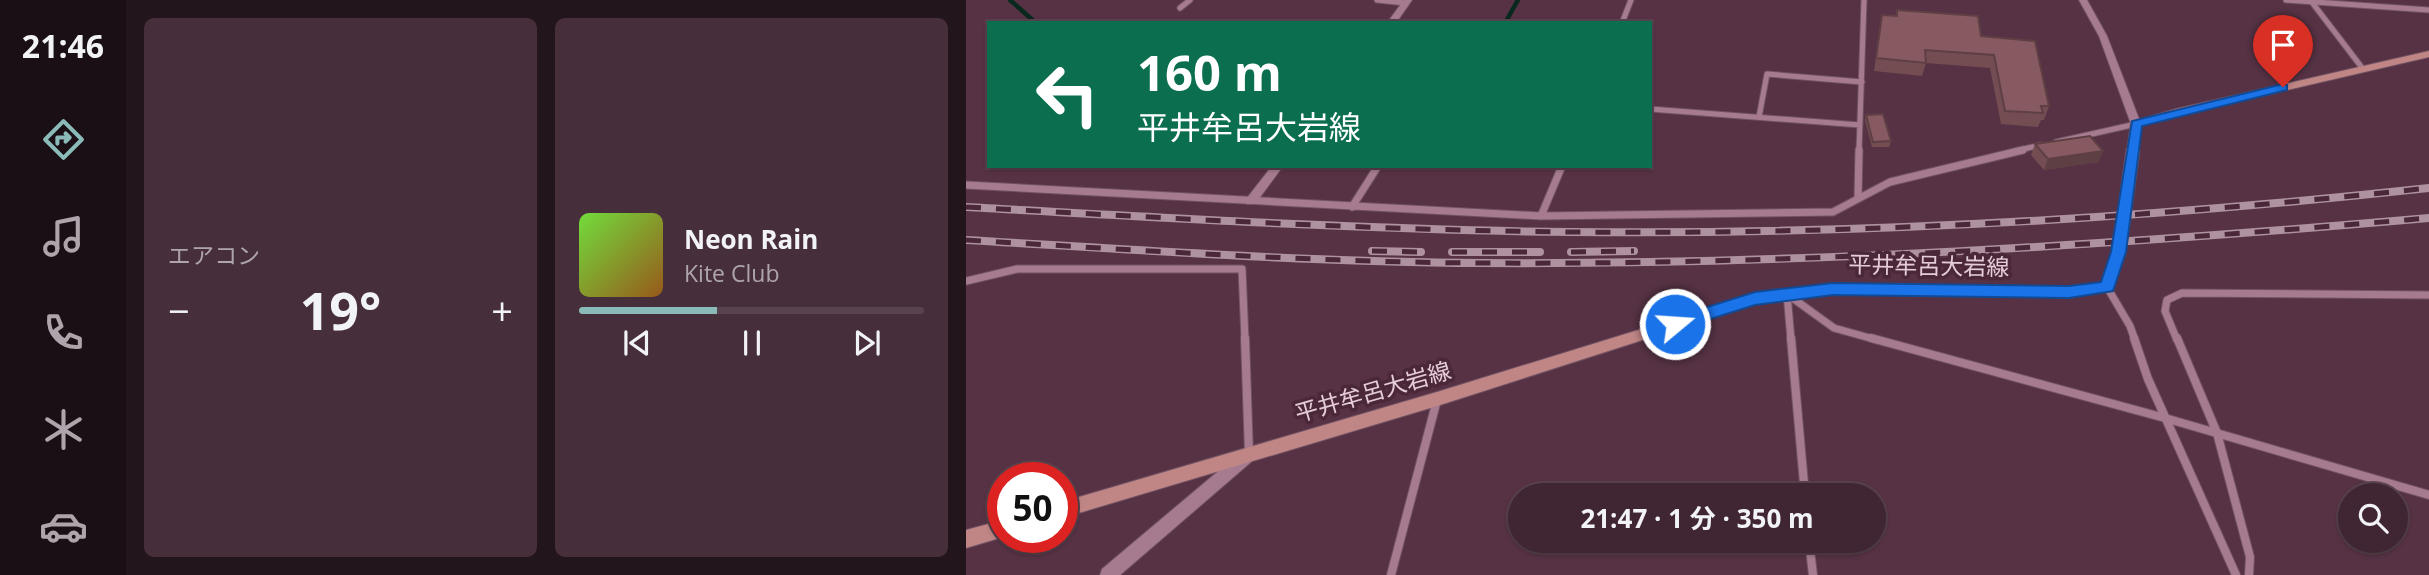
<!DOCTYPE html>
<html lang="ja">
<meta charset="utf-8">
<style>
:root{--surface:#402633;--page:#472e3b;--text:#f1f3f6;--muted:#aea5ac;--line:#59434e;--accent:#8bbbb9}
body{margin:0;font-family:"Open Sans","Noto Sans JP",sans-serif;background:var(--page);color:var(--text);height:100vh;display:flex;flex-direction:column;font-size:26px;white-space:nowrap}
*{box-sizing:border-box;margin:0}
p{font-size:23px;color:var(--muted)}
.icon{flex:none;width:38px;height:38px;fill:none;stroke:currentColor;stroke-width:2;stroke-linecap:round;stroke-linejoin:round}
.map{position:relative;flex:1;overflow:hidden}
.drawer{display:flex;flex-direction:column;gap:18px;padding:18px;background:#23151c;width:840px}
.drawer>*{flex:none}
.top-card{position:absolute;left:21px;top:21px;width:665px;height:147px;border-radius:0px;box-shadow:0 2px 5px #0004,0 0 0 2px var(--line);background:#0b6e4f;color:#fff;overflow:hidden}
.fabs{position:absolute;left:1372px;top:483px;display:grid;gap:14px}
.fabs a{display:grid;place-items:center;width:70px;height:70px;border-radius:50%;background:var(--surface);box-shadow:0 2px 5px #0004,0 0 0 2px var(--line);font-size:35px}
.speed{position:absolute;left:21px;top:462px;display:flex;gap:14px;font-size:35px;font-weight:700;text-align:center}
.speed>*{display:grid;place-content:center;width:91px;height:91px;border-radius:50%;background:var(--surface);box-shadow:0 2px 5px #0004,0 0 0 2px var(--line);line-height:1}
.speed .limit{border:10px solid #d22;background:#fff;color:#111}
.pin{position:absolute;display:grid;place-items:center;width:60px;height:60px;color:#fff;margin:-72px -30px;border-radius:50% 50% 50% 0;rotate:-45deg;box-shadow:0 0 7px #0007}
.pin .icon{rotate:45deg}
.me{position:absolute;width:77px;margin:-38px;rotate:72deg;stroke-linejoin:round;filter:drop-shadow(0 0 5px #0008)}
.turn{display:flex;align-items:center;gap:24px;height:147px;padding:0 35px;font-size:32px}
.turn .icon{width:91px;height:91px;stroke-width:2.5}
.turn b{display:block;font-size:49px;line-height:60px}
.big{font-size:52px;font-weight:700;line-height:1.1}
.drawer .tile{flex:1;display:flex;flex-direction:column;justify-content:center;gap:10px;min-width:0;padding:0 24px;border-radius:10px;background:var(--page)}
.song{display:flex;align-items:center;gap:21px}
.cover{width:84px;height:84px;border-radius:10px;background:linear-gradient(135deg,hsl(100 70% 55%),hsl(30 70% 35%))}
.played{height:7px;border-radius:4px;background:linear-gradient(90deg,var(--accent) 40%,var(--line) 40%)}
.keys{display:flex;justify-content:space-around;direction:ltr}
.heat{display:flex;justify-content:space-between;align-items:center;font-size:38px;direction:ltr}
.drawer .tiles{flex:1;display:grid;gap:18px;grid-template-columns:repeat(2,1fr)}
.trip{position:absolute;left:542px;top:483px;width:378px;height:70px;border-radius:35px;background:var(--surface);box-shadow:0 2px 5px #0004,0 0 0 2px var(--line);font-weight:700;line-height:70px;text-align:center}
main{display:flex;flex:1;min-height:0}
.tabs{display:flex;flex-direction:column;width:126px;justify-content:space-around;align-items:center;background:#1a0f14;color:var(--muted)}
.tabs .icon{width:49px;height:49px}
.tabs .active{color:var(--accent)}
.tabs b{font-size:32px;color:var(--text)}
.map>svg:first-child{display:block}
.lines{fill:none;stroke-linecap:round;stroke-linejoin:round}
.stream{stroke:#09281e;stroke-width:4.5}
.minor-far2-casing{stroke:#715262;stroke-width:7}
.minor-far1-casing{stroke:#715262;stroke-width:9}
.minor-casing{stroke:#715262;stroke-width:10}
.tertiary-casing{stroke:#715262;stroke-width:2}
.secondary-casing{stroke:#715262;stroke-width:2}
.minor-far2{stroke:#a67b90;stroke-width:5}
.minor-far1{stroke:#a67b90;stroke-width:7}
.minor{stroke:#a67b90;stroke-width:8}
.tertiary{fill:#a67b90;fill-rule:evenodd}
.secondary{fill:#c08686;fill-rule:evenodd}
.rail-casing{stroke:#ae92a0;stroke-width:8}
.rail{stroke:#4b273a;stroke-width:5;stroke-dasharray:15;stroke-linecap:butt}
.secondary-bridge-far1-casing{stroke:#715262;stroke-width:12;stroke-linecap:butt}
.secondary-bridge-casing{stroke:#715262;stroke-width:15;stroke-linecap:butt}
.secondary-bridge-far1{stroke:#c08686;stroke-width:10}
.secondary-bridge{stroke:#c08686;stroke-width:13}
.wall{fill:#744d53}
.shaded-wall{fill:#5e3f44}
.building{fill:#875a61;stroke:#5e3f44;stroke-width:2}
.route{fill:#1a73e8;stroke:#114b97;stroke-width:2}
.labels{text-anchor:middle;stroke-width:7;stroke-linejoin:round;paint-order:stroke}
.street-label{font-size:23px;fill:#e5cdd8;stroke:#4b273a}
</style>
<main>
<nav class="tabs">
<b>21:46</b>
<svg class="icon active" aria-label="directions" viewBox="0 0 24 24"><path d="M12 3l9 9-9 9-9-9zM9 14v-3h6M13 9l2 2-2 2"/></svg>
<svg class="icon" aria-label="music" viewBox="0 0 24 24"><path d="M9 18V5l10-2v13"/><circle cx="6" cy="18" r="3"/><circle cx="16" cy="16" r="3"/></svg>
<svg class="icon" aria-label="phone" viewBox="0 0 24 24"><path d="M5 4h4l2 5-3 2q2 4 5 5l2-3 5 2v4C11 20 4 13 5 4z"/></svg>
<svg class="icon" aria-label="climate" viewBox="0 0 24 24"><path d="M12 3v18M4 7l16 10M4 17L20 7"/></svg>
<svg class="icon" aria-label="car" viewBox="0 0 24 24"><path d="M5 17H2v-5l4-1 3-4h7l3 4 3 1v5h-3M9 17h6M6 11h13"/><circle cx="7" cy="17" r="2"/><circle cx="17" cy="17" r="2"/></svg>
</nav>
<section class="drawer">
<div class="tiles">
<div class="tile"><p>エアコン</p>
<div class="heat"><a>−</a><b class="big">19°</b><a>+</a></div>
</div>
<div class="tile">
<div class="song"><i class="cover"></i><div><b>Neon Rain</b><p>Kite Club</p></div></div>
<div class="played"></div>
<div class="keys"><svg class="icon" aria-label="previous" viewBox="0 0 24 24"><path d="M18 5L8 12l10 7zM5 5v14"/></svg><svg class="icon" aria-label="pause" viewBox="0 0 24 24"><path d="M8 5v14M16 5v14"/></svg><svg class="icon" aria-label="next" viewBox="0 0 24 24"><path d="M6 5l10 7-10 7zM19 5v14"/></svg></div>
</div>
</div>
</section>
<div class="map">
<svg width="1463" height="575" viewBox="0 0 1463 575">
<rect width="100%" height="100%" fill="#563244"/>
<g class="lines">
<path class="stream" d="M44 0 70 23
M539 23 552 0"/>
<g class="minor-far2-casing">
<path id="minor-far2" d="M411 0 440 3
M1320 0 1463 10
M1345 1 1397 69
M214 8 224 0
M656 23 665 0
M684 109 894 125
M793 117 801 74 896 82
M1090 142 1170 124
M893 151 898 0
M1049 151 1075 145"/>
</g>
<g class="minor-far1-casing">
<path id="minor-far1" d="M0 185 575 216 867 212 924 182 1057 150
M892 198 893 150
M386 207 412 166
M575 216 596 166
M0 281 51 269H276L279 340
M1141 287 1164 326 1169 340
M821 294 868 328 911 340
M821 294 825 340
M1211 340 1199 311 1201 300 1216 293 1463 295"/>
</g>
<g class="minor-casing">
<path id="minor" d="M279 338 283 454
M825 338 839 495
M905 338 1199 418 1463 495
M1168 338 1182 379 1270 575
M1211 338 1251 433 1284 557 1283 575
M843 541 847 575
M425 575 471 400"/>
</g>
<g class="tertiary-casing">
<path id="tertiary" d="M438 0H446L430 23H421Z
M1113 0H1121L1141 36 1175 124 1174 126 1170 127 1165 124 1133 36Z
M306 166H317L289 204H281L279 201 281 198Z
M280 451 285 452 287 457 285 462 154 575H134L136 569 275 452Z"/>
</g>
<g class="secondary-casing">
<path id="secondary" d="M1463 51V57L1213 115 1170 127 1164 124 1166 122 1210 109Z
M1153 247 1160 252 1146 291 1103 297 867 294 789 304 471 406 96 518V502L471 392 789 294 867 284 1103 287 1136 283 1146 252Z
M37 520V537L0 548V530Z"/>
</g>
<use href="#minor-far2" class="minor-far2"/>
<use href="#minor-far1" class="minor-far1"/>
<use href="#minor" class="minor"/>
<use href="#tertiary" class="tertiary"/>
<use href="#secondary" class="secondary"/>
<g class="rail-casing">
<path id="rail" d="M0 207C201 218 402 230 603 232 891 235 1177 219 1463 188
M0 240C171 250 343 262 515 263 832 265 1148 245 1463 218
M406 251 455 252
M486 252H574
M605 252 668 251"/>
</g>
<use href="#rail" class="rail"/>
<g class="secondary-bridge-far1-casing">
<path id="secondary-bridge-far1" d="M1166 151 1170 124"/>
</g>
<g class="secondary-bridge-casing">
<path id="secondary-bridge" d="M1153 252 1167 150"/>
</g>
<use href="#secondary-bridge-far1" class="secondary-bridge-far1"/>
<use href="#secondary-bridge" class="secondary-bridge"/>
</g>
<path class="wall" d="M916 15 1015 36 1083 106 1078 120H1075L1072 127 1035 124 1024 68 960 63 956 76 908 71Z
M900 115 925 141 923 147H906L899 120Z
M1069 144 1137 151 1132 162 1078 170 1065 155Z"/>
<path class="shaded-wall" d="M1137 151 1132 162 1078 170 1082 159Z"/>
<path class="building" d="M931 10 1012 16 1015 36 1069 41 1083 106H1075L1077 113 1039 111 1028 55 959 50 960 63 910 58 916 15 931 16Z
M917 114 925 141 907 142 900 115Z
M1124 136 1137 151 1082 159 1069 144Z"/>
<path class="route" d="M1317 84 1321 85V90L1176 126 1160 252 1147 291 1103 298 867 295 789 305 709 330 703 328 701 324 703 319 789 292 867 283 1103 286 1135 282 1145 252 1166 121Z"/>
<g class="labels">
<g class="street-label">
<text transform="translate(963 266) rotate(1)" y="8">平井牟呂大岩線</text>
<text transform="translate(407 392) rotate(-16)" y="8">平井牟呂大岩線</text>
</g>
</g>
</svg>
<div class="fabs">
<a><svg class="icon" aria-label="search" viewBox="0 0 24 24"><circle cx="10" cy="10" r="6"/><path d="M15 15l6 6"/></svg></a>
</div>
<div class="speed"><div class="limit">50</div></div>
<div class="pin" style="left:1317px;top:87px;background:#d93025"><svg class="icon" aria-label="arrive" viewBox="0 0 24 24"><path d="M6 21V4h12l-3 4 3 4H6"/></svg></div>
<svg class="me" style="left:709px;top:324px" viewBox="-20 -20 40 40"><circle r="17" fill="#1a73e8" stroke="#fff" stroke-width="3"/><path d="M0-11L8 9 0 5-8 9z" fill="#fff"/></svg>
<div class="trip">21:47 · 1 分 · 350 m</div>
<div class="top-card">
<div class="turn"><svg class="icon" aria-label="left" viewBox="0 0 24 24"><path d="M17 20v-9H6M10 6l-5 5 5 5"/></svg><div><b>160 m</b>平井牟呂大岩線</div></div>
</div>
</div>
</main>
